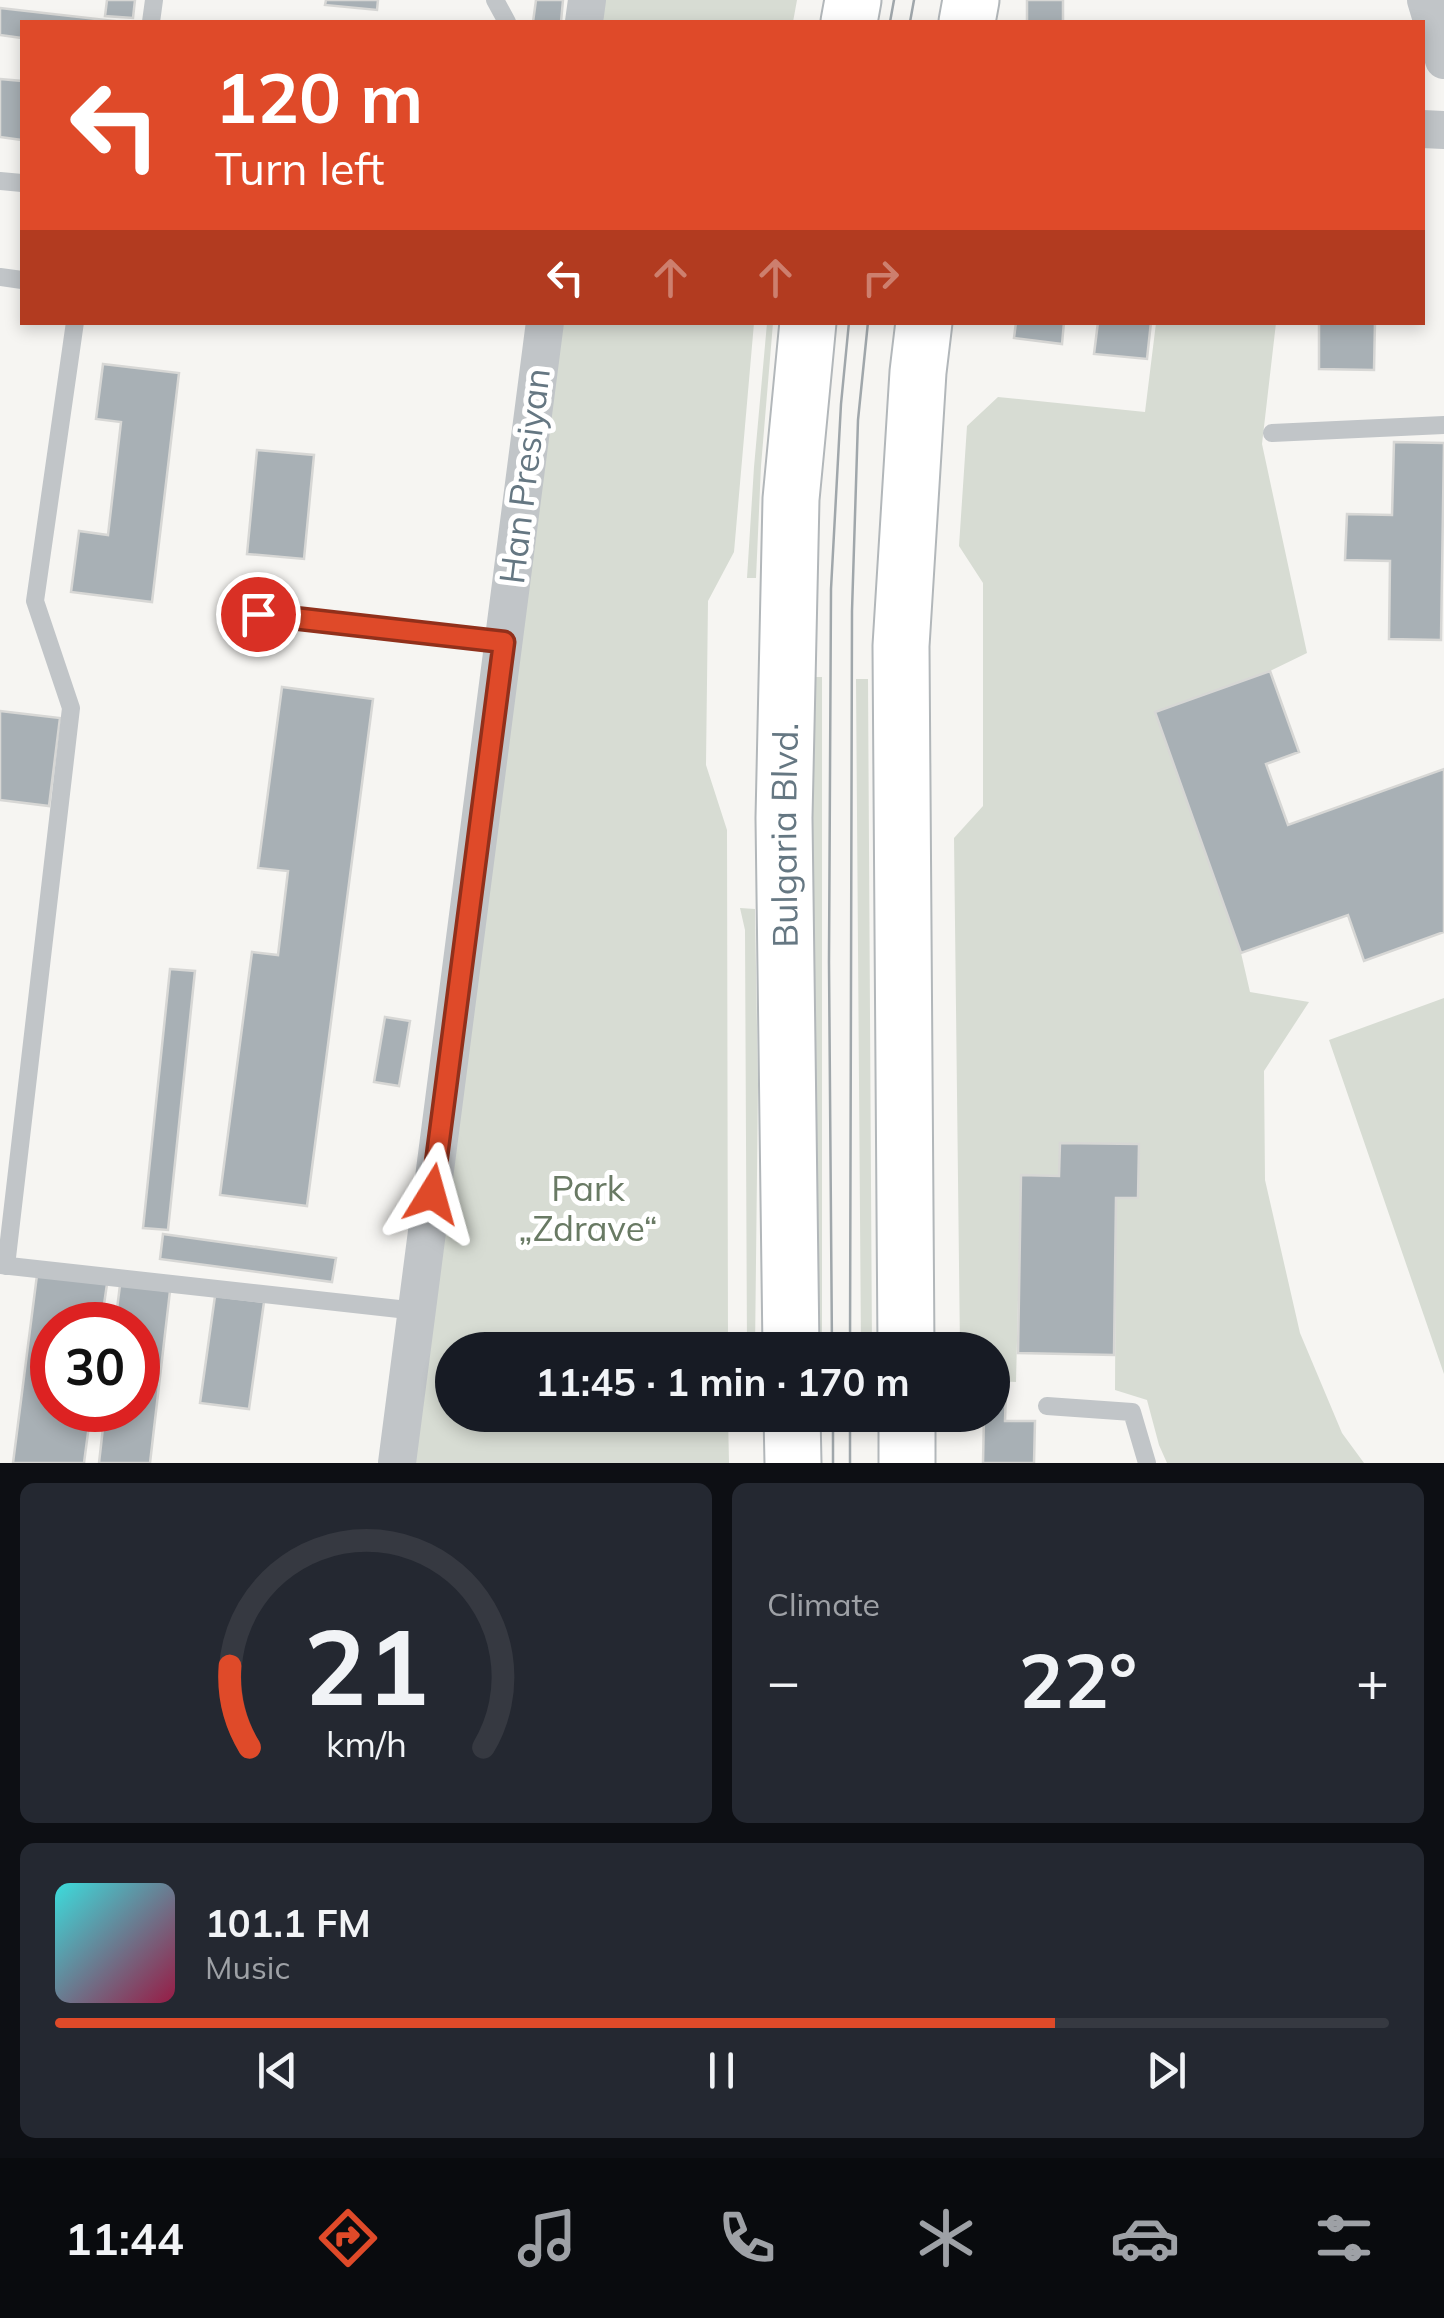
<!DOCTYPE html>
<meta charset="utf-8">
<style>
:root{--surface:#171b24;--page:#242831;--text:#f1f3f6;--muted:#9ea1a6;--line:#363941;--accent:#df4a29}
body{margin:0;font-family:Mulish,sans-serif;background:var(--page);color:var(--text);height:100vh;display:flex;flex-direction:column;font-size:38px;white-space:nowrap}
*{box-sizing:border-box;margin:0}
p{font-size:32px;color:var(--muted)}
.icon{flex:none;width:55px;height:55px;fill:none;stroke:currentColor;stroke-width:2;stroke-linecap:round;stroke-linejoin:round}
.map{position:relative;height:1463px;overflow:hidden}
.panel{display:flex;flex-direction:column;gap:20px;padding:20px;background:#0d0f14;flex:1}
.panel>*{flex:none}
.banner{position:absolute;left:20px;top:20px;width:1405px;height:305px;border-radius:0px;box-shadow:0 5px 15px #0003;background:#df4a29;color:#fff;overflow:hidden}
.speed{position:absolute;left:30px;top:1302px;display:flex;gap:20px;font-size:50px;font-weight:700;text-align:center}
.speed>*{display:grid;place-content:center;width:130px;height:130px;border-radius:50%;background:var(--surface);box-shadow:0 5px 15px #0003;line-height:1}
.speed .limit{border:15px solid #d22;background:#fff;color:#111}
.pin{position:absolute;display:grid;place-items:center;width:85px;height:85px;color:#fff;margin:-42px;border:5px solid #fff;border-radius:50%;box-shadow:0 2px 10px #0007}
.me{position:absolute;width:110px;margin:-55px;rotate:8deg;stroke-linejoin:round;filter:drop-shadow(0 0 8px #0008)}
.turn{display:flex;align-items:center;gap:35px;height:210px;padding:0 30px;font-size:45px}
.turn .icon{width:130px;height:130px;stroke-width:2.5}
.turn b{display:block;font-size:70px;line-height:85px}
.lanes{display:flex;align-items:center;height:95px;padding:0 30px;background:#0003;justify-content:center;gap:50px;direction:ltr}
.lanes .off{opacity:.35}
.big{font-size:75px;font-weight:700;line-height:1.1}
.panel .card{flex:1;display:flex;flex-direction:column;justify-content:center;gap:15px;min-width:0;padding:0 35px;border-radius:15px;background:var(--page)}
.panel .dial{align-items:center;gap:0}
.dial svg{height:260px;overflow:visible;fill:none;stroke:var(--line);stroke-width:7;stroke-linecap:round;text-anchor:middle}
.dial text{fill:var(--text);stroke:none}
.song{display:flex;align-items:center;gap:30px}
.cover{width:120px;height:120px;border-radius:15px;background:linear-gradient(135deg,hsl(180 70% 55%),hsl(340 70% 35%))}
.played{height:10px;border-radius:5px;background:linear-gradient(90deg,var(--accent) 75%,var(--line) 75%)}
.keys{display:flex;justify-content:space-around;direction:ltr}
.heat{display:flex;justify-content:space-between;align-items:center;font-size:55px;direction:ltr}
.panel .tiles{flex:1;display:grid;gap:20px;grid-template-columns:1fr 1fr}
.card:last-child{grid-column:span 2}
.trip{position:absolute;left:435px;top:1332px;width:575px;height:100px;border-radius:50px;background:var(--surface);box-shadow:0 5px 15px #0003;font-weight:700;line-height:100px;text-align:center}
.menu{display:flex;height:160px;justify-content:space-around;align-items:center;background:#090b0e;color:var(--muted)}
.menu .icon{width:70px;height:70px}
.menu .active{color:var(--accent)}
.menu b{font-size:45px;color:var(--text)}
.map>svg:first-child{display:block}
.green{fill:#d7dcd3}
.building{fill:#a8b0b5;stroke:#d7d7d5;stroke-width:2.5}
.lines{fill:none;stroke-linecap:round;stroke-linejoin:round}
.primary-casing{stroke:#b2b7ba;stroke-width:59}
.service{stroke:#c1c5c8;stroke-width:18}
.minor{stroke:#c1c5c8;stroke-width:38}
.primary{stroke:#fff;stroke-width:55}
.tram{stroke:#a0a7ab;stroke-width:2.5}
.route-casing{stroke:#91301b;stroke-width:25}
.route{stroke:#df4a29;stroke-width:18}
.labels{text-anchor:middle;stroke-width:10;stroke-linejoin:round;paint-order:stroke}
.street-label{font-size:35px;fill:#657782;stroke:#fff}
.park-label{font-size:35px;fill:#697a64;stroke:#fff}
</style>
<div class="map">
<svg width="1444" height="1463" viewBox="0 0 1444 1463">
<rect width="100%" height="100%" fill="#f6f5f2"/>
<path class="green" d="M604 0H797L793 22H601Z
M563 323H754L734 552 708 601 706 765 727 830 728 1350H452V1415H728L729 1463H412Z
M767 323H773L761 466 756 578H747L754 467Z
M1156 323H1276L1262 444 1307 653 1270 671 1156 712 1241 953 1250 992 1309 1002 1264 1071 1265 1180 1300 1333 1342 1433 1364 1463H1167L1159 1445 1147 1400 1115 1390 1116 1198H1138L1139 1145 1060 1143 1059 1176H1021L1016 1382 993 1381 992 1350H960L954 838 983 806V583L959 546 967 426 998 397 1145 412Z
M811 677H822V1350H814Z
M856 679H868L872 1350H861Z
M740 908 755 909 758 1086 755 1350H747L745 930Z
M1444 998V1374L1329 1040Z"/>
<path class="building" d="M107 0H135L133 18 105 16Z
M326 0H378L377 10 325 5Z
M536 0H563L561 22H533Z
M1027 0H1063V22H1027Z
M0 8 123 22H22V38L0 35Z
M0 79 22 81V140L0 137Z
M1016 322H1064L1062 344 1014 338Z
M1151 322 1147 359 1094 354 1098 322Z
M1319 322H1375L1374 370 1319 369Z
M103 364 179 373 152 602 71 592 79 531 108 535 121 422 96 419Z
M1394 442 1444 443 1441 640 1389 639 1390 561 1345 560 1347 514 1392 515Z
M257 450 314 455 304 559 247 554Z
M1270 671 1299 752 1266 764 1288 825 1444 769V932L1364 961 1348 915 1241 953 1155 712Z
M282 687 373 699 307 1206 220 1195 252 952 278 955 288 871 258 868Z
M0 711 60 718 49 806 0 800Z
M170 969 195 971 168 1230 143 1228Z
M385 1017 410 1021 399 1086 374 1082Z
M1060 1143 1139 1144 1138 1198H1116L1114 1355 1018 1353 1021 1175 1059 1176Z
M163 1234 336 1258 332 1282 160 1259Z
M37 1275 107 1284 101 1325H52V1410H91L84 1463H13Z
M120 1285 170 1291 150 1463H99L105 1410H138V1325H115Z
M215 1296 264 1302 249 1409 200 1403Z
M992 1390H1006L1005 1421H1035L1034 1463H983L984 1415H992Z"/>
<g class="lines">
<g class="primary-casing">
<g id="primary">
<path d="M849 22 853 0"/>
<path d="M967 22 971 0"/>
<path id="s1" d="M791 1350 784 818 791 499 808 322"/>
<path d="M906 1350 901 646 918 372 924 322"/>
<path d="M792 1415 793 1463"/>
<path d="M907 1415V1463"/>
</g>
</g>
<path class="service" d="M495 0 507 22
M151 22 154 0
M0 181 22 183
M0 277 22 280
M1272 433 1444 425
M257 613 504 641
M0 1265 417 1311
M6 1266 71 708 35 601 75 322
M1047 1406 1132 1412 1147 1463"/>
<path class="minor" d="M1426 0 1444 60
M584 22 587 0
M1422 129 1444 130
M397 1463 545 322"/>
<use href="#primary" class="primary"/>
<path class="tram" d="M890 22 894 0
M910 22 914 0
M832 1350 829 962 831 589 841 404 849 322
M850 1350 852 611 858 420 868 322
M833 1415V1463
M850 1463V1415"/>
</g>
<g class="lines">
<g class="route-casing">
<path id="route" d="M258 614 504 642 432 1194"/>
</g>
<use href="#route" class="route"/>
</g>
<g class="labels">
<g class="street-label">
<text transform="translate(525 476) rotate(-83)" y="12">Han Presiyan</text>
<text dy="12" stroke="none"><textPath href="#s1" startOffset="515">Bulgaria Blvd.</textPath></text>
</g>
<g class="park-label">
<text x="588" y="1201">Park<tspan x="588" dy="40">„Zdrave“</tspan></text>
</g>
</g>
</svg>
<div class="speed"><div class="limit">30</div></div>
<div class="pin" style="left:258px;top:614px;background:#d93025"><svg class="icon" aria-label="arrive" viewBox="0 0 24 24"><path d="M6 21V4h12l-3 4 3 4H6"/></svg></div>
<svg class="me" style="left:432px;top:1194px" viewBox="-20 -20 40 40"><path d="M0-17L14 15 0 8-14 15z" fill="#df4a29" stroke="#fff" stroke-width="4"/></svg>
<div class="trip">11:45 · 1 min · 170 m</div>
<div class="banner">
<div class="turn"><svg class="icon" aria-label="left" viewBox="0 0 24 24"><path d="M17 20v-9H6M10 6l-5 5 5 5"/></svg><div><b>120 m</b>Turn left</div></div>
<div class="lanes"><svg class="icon" aria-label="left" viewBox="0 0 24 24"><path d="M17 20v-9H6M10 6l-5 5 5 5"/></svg><svg class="icon off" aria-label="ahead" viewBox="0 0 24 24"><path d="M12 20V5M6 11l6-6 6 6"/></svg><svg class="icon off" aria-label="ahead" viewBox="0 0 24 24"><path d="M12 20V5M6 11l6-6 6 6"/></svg><svg class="icon off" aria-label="right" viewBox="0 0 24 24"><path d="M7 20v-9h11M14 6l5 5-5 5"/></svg></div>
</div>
</div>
<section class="panel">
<div class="tiles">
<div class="card dial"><svg viewBox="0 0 100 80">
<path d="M14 69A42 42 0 1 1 86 69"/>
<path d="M14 69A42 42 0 0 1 8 44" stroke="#df4a29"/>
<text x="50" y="56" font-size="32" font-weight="700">21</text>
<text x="50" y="72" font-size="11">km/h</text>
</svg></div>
<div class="card"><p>Climate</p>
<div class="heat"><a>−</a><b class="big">22°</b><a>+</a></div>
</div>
<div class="card">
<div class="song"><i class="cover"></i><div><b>101.1 FM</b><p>Music</p></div></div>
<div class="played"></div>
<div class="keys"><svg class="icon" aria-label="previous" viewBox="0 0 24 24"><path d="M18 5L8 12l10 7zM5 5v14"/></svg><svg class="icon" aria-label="pause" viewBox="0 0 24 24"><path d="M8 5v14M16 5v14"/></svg><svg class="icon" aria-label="next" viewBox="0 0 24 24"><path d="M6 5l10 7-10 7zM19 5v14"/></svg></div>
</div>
</div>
</section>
<nav class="menu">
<b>11:44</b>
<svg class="icon active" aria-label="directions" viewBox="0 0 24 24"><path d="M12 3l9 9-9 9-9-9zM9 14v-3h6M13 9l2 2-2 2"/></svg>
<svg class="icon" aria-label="music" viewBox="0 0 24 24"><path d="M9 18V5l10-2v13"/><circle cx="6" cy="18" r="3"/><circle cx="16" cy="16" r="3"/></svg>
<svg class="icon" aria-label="phone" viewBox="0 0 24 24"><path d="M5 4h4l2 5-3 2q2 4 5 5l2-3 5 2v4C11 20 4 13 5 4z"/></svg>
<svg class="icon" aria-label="climate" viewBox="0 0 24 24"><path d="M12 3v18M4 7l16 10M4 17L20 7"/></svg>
<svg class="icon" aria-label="car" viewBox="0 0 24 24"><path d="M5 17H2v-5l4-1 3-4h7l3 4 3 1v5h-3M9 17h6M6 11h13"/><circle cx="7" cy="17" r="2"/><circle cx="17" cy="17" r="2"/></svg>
<svg class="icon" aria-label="filters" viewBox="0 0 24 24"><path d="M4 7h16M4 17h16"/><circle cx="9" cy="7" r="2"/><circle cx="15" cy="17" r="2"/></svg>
</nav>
